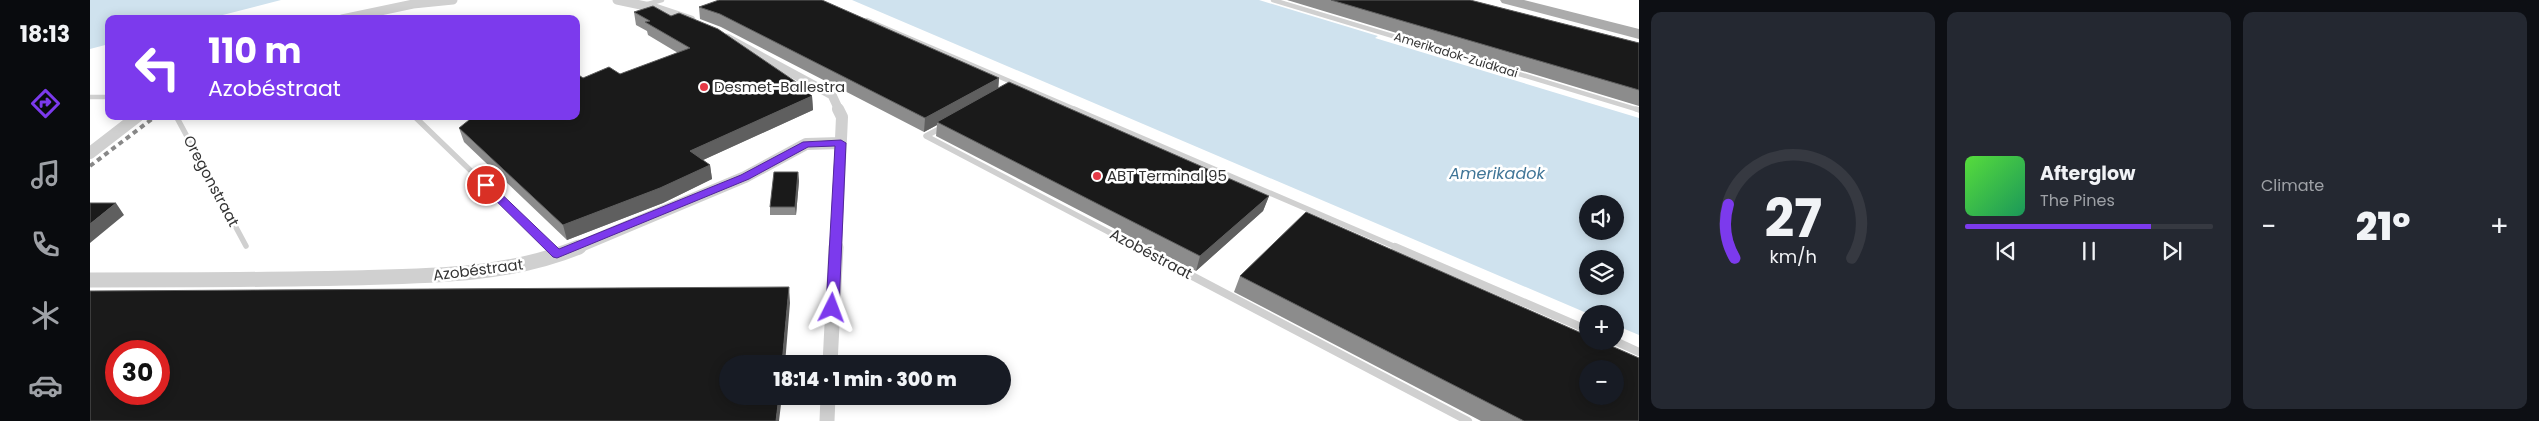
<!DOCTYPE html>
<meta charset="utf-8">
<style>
:root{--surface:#171b24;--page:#242831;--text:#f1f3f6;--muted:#9ea1a6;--line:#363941;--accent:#7c3aed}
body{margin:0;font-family:Poppins,sans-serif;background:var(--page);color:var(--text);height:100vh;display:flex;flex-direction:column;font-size:19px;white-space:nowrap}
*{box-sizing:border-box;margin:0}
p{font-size:16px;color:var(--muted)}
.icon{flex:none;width:28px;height:28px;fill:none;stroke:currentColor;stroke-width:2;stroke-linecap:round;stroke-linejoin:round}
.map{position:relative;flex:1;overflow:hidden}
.panel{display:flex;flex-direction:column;gap:12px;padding:12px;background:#0d0f14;width:900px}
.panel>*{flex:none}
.guide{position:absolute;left:15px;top:15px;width:475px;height:105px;border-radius:10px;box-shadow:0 2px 12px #0003;background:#7c3aed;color:#fff;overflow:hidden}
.controls{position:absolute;left:1489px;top:195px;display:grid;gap:10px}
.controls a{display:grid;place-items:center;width:45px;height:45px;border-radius:50%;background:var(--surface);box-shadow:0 2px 12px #0003;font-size:25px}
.speed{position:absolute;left:15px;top:340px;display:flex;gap:10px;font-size:25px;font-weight:700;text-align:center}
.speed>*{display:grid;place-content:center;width:65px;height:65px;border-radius:50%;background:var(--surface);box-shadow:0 2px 12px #0003;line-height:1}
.speed .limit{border:8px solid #d22;background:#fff;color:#111}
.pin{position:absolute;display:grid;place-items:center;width:42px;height:42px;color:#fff;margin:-21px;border:2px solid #fff;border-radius:50%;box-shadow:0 1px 5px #0007}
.me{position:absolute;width:55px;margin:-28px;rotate:3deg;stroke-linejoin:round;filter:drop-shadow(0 0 4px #0008)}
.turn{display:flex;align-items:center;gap:18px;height:105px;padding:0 20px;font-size:22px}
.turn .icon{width:65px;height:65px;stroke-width:2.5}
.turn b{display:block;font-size:35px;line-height:42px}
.big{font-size:38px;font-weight:800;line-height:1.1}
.panel .card{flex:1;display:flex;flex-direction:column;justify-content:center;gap:8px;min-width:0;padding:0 18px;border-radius:10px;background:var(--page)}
.panel .dial{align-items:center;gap:0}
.dial svg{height:130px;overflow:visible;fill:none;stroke:var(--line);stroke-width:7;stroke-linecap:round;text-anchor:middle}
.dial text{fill:var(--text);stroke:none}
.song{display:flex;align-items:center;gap:15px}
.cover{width:60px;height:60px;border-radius:8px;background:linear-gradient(135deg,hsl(110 70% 55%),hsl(150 70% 35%))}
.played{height:5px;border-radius:2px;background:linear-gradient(90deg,var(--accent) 75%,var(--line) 75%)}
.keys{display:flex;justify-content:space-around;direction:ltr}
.heat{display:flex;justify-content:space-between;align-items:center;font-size:28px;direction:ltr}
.panel .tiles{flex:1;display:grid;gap:12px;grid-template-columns:repeat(3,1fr)}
.trip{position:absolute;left:629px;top:355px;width:292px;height:50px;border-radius:25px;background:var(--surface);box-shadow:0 2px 12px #0003;font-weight:800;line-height:50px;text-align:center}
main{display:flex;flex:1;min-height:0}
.tab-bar{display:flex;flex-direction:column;width:90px;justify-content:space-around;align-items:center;background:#090b0e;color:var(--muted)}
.tab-bar .icon{width:35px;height:35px}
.tab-bar .current{color:var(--accent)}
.tab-bar b{font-size:22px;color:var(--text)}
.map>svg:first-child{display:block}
.water{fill:#cfe2ee;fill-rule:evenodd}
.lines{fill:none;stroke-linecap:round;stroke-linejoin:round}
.service-far2{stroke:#d0d0d0;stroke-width:4.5}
.service-far1{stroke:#d0d0d0;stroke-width:5.5}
.service{stroke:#d0d0d0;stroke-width:8}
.minor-far2{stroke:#d0d0d0;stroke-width:9}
.minor-far1{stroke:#d0d0d0;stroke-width:12}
.minor{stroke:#d0d0d0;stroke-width:15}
.primary{fill:#ababab;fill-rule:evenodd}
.rail{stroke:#888;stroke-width:4;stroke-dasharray:5 4;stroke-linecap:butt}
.wall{fill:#8c8c8c}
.shaded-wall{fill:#5f5f5f}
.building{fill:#1a1a1a;stroke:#5f5f5f;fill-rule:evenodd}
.route{fill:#7c3aed;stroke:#51269a}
.poi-dot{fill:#e63946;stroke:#fff;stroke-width:2}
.labels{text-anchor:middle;stroke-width:5;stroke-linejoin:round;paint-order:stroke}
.far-street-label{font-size:12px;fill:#333;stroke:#fff}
.poi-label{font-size:15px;fill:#333;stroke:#fff;text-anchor:start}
.street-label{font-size:15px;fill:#333;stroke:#fff}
.water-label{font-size:16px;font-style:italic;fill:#3f7597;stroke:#fff}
</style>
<main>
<nav class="tab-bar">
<b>18:13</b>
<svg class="icon current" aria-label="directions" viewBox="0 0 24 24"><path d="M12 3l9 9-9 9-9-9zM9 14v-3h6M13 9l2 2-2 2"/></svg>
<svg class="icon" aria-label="music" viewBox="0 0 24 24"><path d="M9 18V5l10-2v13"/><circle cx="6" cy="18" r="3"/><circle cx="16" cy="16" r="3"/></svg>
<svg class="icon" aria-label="phone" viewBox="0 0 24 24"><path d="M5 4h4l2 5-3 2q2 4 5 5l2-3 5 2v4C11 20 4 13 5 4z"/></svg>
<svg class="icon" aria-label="climate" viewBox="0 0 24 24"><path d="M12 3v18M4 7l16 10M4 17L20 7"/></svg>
<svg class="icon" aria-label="car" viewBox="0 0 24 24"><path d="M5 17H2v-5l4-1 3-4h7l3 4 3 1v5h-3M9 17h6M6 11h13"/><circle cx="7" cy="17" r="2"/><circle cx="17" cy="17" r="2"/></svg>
</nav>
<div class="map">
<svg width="1549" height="421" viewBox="0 0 1549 421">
<rect width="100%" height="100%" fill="#fff"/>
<path class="water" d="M0 0H191L117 19H19V44L0 49Z
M762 0H1169L1288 36 1285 38 1549 118V335L1525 325V314H1499ZM1498 204H1525V231H1498ZM1498 259H1525V286H1498Z"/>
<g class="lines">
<path class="service-far2" d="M1183 0 1549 110
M554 5 572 0
M777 20 987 110
M0 97H19"/>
<path class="service-far1" d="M984 109 1308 248
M1546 109 1549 110
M86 116 156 246
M324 116 461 248
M853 127 836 136 1049 248"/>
<path class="service" d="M460 247 466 253
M1047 247 1378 421
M1305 247 1498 330
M1525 341 1549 352"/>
<path class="minor-far2" d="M527 0 565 8 601 20
M252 19 323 4 363 0
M637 38 742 95 749 110"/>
<path class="minor-far1" d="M0 153 48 116
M486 248 655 177 716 144 751 143
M746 248 752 117 748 109"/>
<path class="minor" d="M0 280C86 280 172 280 258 278 336 276 415 277 489 247
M740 364 746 247
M737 421 738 396"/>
<path class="primary" d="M1410 0H1434L1549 29V39L1412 3Z"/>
<path class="rail" d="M0 166 66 116"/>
</g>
<path class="wall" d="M1197 0H1380L1549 43V106Z
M609 7 909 78 908 88 1179 196 1173 211 1106 271 846 136 847 125 834 132 631 27 610 19Z
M544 12 722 96 723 110 613 160 620 165 622 179 573 203 477 240 374 142 369 128 493 78 530 74 588 53 558 35 557 31 546 25Z
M708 172 709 181 706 215H680V207Z
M1150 276 1549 421H1391L1144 292Z"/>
<path class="shaded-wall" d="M909 78 908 92 847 122V125L834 132 835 118Z
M722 96 723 110 602 165 600 151Z
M348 116H373L349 119Z
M620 165 622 179 573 203 477 240 473 225Z
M708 172 709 181 706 215 705 207Z
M1179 196 1173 211 1106 271 1110 256Z
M26 203 34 215 0 243V224Z
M699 287 700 303 695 364H692Z
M689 396H692L689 421H686Z"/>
<path class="building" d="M629 0H732L909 78 835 118 630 14 609 7Z
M1241 0H1380L1549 43V90Z
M563 6 581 16 589 13 628 29 709 84 722 96 600 151 620 165 570 188 473 225 369 128 384 116H486V73L493 78 519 67 530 74 600 48 555 22 560 21 544 12Z
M919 82 1179 196 1110 256 847 122Z
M684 172H708L705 207H680Z
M0 203H26L0 224Z
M1216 212 1498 336V341H1510L1549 358V421H1434L1150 276ZM1498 369H1525V396H1498Z
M699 287 692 364H638V396H689L686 421H0V291ZM26 351H69V394H26Z"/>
<path class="route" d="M751 140 756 143 749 308 742 313 736 308 745 146 718 147 659 179 467 258 463 257 390 185 392 183H400L469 249 651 175 713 142Z"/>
<g class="poi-dot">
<circle cx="614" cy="87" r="5"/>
<circle cx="1007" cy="176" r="5"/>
</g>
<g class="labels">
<g class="far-street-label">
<text transform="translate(1366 55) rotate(17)" y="4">Amerikadok-Zuidkaai</text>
</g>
<g class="poi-label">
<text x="624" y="92">Desmet-Ballestra</text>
<text x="1017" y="181">ABT Terminal 95</text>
</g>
<g class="street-label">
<text transform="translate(121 181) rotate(62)" y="5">Oregonstraat</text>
<text transform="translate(1061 254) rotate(28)" y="5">Azobéstraat</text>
<text transform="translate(388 270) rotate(-7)" y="5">Azobéstraat</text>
</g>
<g class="water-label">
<text x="1407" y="179">Amerikadok</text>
</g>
</g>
</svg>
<div class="controls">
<a><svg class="icon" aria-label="sound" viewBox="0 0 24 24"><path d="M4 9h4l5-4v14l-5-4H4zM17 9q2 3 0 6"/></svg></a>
<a><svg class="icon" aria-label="layers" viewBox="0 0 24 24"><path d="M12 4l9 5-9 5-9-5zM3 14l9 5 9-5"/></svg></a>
<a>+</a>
<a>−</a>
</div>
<div class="speed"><div class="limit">30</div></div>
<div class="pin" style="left:396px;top:185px;background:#d93025"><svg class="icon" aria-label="arrive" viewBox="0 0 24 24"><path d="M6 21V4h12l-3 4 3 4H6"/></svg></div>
<svg class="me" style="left:742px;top:308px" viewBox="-20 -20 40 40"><path d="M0-17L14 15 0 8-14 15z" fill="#7c3aed" stroke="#fff" stroke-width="4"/></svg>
<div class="trip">18:14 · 1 min · 300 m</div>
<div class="guide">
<div class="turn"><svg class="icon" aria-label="left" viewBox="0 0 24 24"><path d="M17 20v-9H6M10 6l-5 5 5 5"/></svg><div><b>110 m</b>Azobéstraat</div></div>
</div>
</div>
<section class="panel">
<div class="tiles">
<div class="card dial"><svg viewBox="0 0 100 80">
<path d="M14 69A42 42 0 1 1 86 69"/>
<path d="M14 69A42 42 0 0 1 10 36" stroke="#7c3aed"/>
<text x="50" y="56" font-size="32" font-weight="700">27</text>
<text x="50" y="72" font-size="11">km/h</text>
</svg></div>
<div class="card">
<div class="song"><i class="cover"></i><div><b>Afterglow</b><p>The Pines</p></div></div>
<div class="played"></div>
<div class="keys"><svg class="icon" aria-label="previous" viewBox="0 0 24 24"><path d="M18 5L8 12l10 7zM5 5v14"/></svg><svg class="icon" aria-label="pause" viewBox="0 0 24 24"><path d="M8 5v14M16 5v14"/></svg><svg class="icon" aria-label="next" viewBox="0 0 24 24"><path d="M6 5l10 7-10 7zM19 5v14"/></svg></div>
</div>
<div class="card"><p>Climate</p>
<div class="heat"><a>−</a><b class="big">21°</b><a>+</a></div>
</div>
</div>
</section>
</main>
